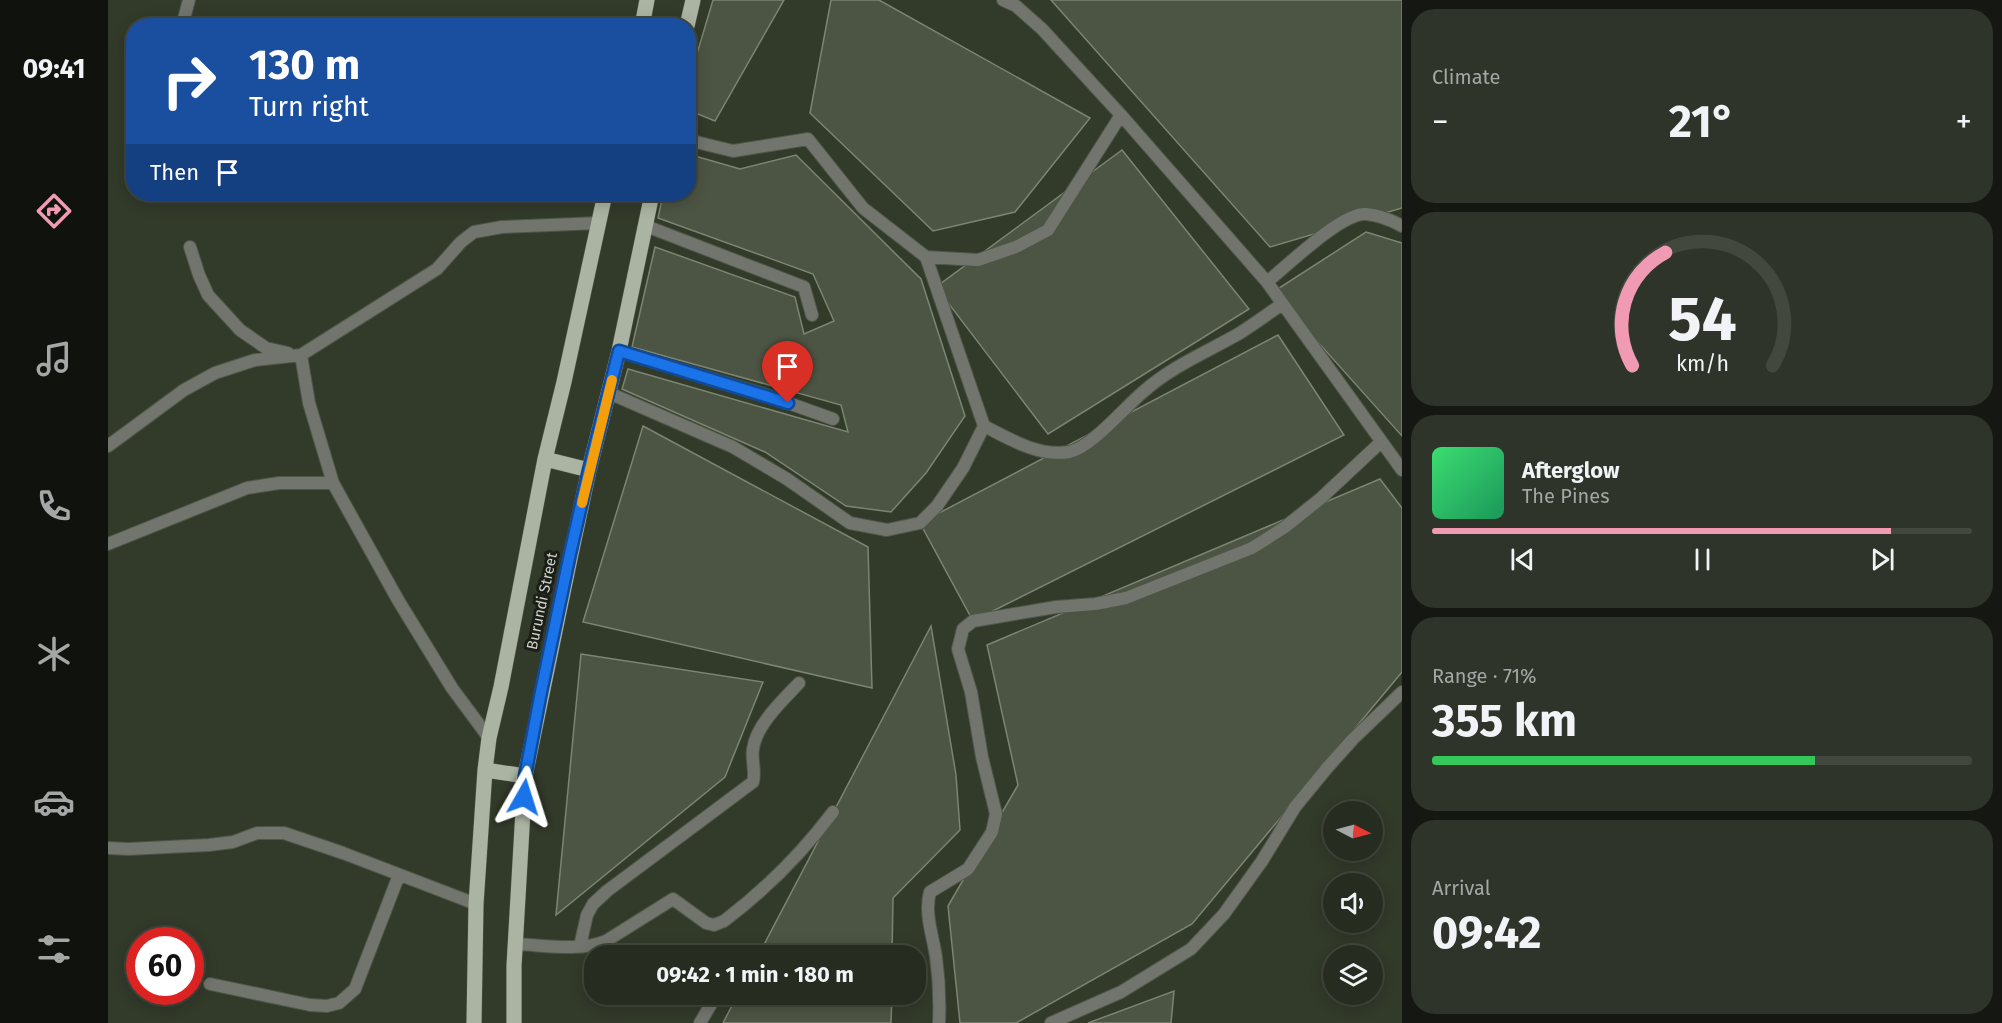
<!DOCTYPE html>
<meta charset="utf-8">
<style>
:root{--surface:#262c20;--page:#2e3429;--text:#f1f3f6;--muted:#a4a7a5;--line:#42483e;--accent:#f09ab4}
body{margin:0;font-family:"Fira Sans",sans-serif;background:var(--page);color:var(--text);height:100vh;display:flex;flex-direction:column;font-size:22px;white-space:nowrap}
*{box-sizing:border-box;margin:0}
p{font-size:20px;color:var(--muted)}
.icon{flex:none;width:33px;height:33px;fill:none;stroke:currentColor;stroke-width:2;stroke-linecap:round;stroke-linejoin:round}
.map{position:relative;flex:1;overflow:hidden}
.details{display:flex;flex-direction:column;gap:9px;padding:9px;background:#151812;width:600px}
.details>*{flex:none}
.hud{position:absolute;left:18px;top:18px;width:570px;height:183px;border-radius:24px;box-shadow:0 3px 15px #0003,0 0 0 2px var(--line);background:#1a4fa0;color:#fff;overflow:hidden}
.needle{width:39px;rotate:96deg}
.buttons{position:absolute;left:1215px;top:801px;display:grid;gap:12px}
.buttons a{display:grid;place-items:center;width:60px;height:60px;border-radius:50%;background:var(--surface);box-shadow:0 3px 15px #0003,0 0 0 2px var(--line);font-size:30px}
.speed{position:absolute;left:18px;top:927px;display:flex;gap:12px;font-size:30px;font-weight:700;text-align:center}
.speed>*{display:grid;place-content:center;width:78px;height:78px;border-radius:50%;background:var(--surface);box-shadow:0 3px 15px #0003,0 0 0 2px var(--line);line-height:1}
.speed .limit{border:9px solid #d22;background:#fff;color:#111}
.pin{position:absolute;display:grid;place-items:center;width:51px;height:51px;color:#fff;margin:-62px -26px;border-radius:50% 50% 50% 0;rotate:-45deg;box-shadow:0 0 6px #0007}
.pin .icon{rotate:45deg}
.me{position:absolute;width:66px;margin:-33px;rotate:6deg;stroke-linejoin:round;filter:drop-shadow(0 0 4px #0008)}
.turn{display:flex;align-items:center;gap:21px;height:126px;padding:0 24px;font-size:27px}
.turn .icon{width:78px;height:78px;stroke-width:2.5}
.turn b{display:block;font-size:42px;line-height:51px}
.then{display:flex;align-items:center;height:57px;padding:0 24px;background:#0003;gap:12px;font-size:22px}
.big{font-size:45px;font-weight:700;line-height:1.1}
.details .card{flex:1;display:flex;flex-direction:column;justify-content:center;gap:9px;min-width:0;padding:0 21px;border-radius:24px;background:var(--page)}
.details .dial{align-items:center;gap:0}
.dial svg{height:156px;overflow:visible;fill:none;stroke:var(--line);stroke-width:7;stroke-linecap:round;text-anchor:middle}
.dial text{fill:var(--text);stroke:none}
.song{display:flex;align-items:center;gap:18px}
.cover{width:72px;height:72px;border-radius:9px;background:linear-gradient(135deg,hsl(140 70% 55%),hsl(150 70% 35%))}
.played{height:6px;border-radius:3px;background:linear-gradient(90deg,var(--accent) 85%,var(--line) 85%)}
.keys{display:flex;justify-content:space-around;direction:ltr}
.heat{display:flex;justify-content:space-between;align-items:center;font-size:33px;direction:ltr}
.charge{height:9px;border-radius:4px;background:linear-gradient(90deg,#34c759 71%,var(--line) 0)}
.trip{position:absolute;left:476px;top:945px;width:342px;height:60px;border-radius:24px;background:var(--surface);box-shadow:0 3px 15px #0003,0 0 0 2px var(--line);font-weight:700;line-height:60px;text-align:center}
main{display:flex;flex:1;min-height:0}
.menu{display:flex;flex-direction:column;width:108px;justify-content:space-around;align-items:center;background:#0f120d;color:var(--muted)}
.menu .icon{width:42px;height:42px}
.menu .selected{color:var(--accent)}
.menu b{font-size:27px;color:var(--text)}
.map>svg:first-child{display:block}
.building{fill:#4c5443;stroke:#7c8472;stroke-width:1.5}
.lines{fill:none;stroke-linecap:round;stroke-linejoin:round}
.minor-casing{stroke:#4e5647;stroke-width:14}
.primary-casing{stroke:#4e5647;stroke-width:16}
.minor{stroke:#71756d;stroke-width:12}
.primary{stroke:#abb3a2;stroke-width:15}
.route-casing{stroke:#114b97;stroke-width:15}
.route{stroke:#1a73e8;stroke-width:10}
.slow{stroke:#f59e0b;stroke-width:10}
.labels{text-anchor:middle;stroke-width:6;stroke-linejoin:round;paint-order:stroke}
.street-label{font-size:15px;fill:#ced3c9;stroke:#1c1f18}
</style>
<main>
<nav class="menu">
<b>09:41</b>
<svg class="icon selected" aria-label="directions" viewBox="0 0 24 24"><path d="M12 3l9 9-9 9-9-9zM9 14v-3h6M13 9l2 2-2 2"/></svg>
<svg class="icon" aria-label="music" viewBox="0 0 24 24"><path d="M9 18V5l10-2v13"/><circle cx="6" cy="18" r="3"/><circle cx="16" cy="16" r="3"/></svg>
<svg class="icon" aria-label="phone" viewBox="0 0 24 24"><path d="M5 4h4l2 5-3 2q2 4 5 5l2-3 5 2v4C11 20 4 13 5 4z"/></svg>
<svg class="icon" aria-label="climate" viewBox="0 0 24 24"><path d="M12 3v18M4 7l16 10M4 17L20 7"/></svg>
<svg class="icon" aria-label="car" viewBox="0 0 24 24"><path d="M5 17H2v-5l4-1 3-4h7l3 4 3 1v5h-3M9 17h6M6 11h13"/><circle cx="7" cy="17" r="2"/><circle cx="17" cy="17" r="2"/></svg>
<svg class="icon" aria-label="filters" viewBox="0 0 24 24"><path d="M4 7h16M4 17h16"/><circle cx="9" cy="7" r="2"/><circle cx="15" cy="17" r="2"/></svg>
</nav>
<div class="map">
<svg width="1294" height="1023" viewBox="0 0 1294 1023">
<rect width="100%" height="100%" fill="#323a2a"/>
<path class="building" d="M605 0H676L607 121 580 110V84Z
M723 0H771L982 118 907 212 825 231 702 113Z
M943 0H1294V208L1162 247Z
M1014 150 1141 309 940 434 828 287Z
M580 154 632 169 688 155 813 279 857 416 818 473 783 512 738 506 657 452 514 389 520 369 740 432 733 405 524 347 547 247 687 297 696 334 726 321 705 274 550 218 555 194H580Z
M1258 232 1294 243V436L1165 292Z
M1170 335 1236 435 865 621 812 523Z
M535 426 760 547 764 688 475 622Z
M1272 479 1294 508V672L1084 924 908 1023H852L840 906 910 785 879 645Z
M823 626 848 775 852 830 785 898 784 956H650Z
M473 654 655 682 617 777 448 915Z
M1066 991 1063 1023H980Z
M630 994H784L783 1023H615Z"/>
<g class="lines">
<g class="minor-casing">
<path id="minor" d="M895 0 908 6 934 29 1013 115 1159 282 1294 470
M74 26 81 0
M580 140 625 151 700 139 755 208 818 257 876 426C902 439 930 457 961 452 983 448 1017 407 1035 392 1064 366 1099 352 1132 333 1146 324 1160 314 1174 304
M538 226 696 287 704 315
M82 247 91 275 100 295 132 330 158 348 180 353
M818 257 870 260 908 247 940 230 1013 115
M1159 282C1179 266 1234 212 1258 214 1271 215 1283 220 1294 226
M511 351 658 395 725 419
M193 355 201 403 225 483 290 600 344 688 381 738
M501 393 625 447 679 479 742 523 779 530 812 523 829 506 855 468 876 426
M0 446 76 390 107 373 147 360 193 355 329 269 353 242 366 232 394 227 490 223
M0 544 139 488 171 483H225
M0 848 20 849 101 845 125 842 149 833H176L235 853 368 904
M408 944C436 945 471 952 498 941L565 899 598 923 606 925 616 921C657 890 694 853 725 812
M472 946 479 915 485 904 499 891 645 782C648 771 643 760 645 749 648 725 675 700 691 683
M102 984 202 1005 219 1006 231 1003 247 989 291 875
M592 1023 609 994
M831 1023C832 1001 831 979 828 957 825 936 816 913 822 892L860 869 884 832 888 814 874 757 863 692 850 649 855 629 865 621 948 607 987 604 1018 598 1144 548 1177 527 1212 499 1273 442
M943 1023 1013 992 1083 949 1116 914 1154 861 1187 807 1219 768 1245 739 1294 692"/>
</g>
<g class="primary-casing">
<path id="primary" d="M534 26 539 0
M579 26 585 0
M437 459 481 470
M377 770 417 776
M366 1023 368 904 377 770 381 738 393 687 437 459 456 382 497 194
M406 1023V966L417 776 463 554 481 470 511 351 544 194"/>
</g>
<use href="#minor" class="minor"/>
<use href="#primary" class="primary"/>
</g>
<g class="lines">
<g class="route-casing">
<path id="route" d="M416 797 417 776 433 692 462 554 481 470 511 351 680 403"/>
</g>
<use href="#route" class="route"/>
<path class="slow" d="M474 503 504 380"/>
</g>
<g class="labels">
<g class="street-label">
<text transform="translate(434 601) rotate(-78)" y="5">Burundi Street</text>
</g>
</g>
</svg>
<div class="buttons">
<a><svg class="needle" viewBox="-14 -14 28 28"><path d="M0-13l5 13h-10z" fill="#e53935"/><path d="M0 13l5-13h-10z" fill="#a4a7a5"/></svg></a>
<a><svg class="icon" aria-label="sound" viewBox="0 0 24 24"><path d="M4 9h4l5-4v14l-5-4H4zM17 9q2 3 0 6"/></svg></a>
<a><svg class="icon" aria-label="layers" viewBox="0 0 24 24"><path d="M12 4l9 5-9 5-9-5zM3 14l9 5 9-5"/></svg></a>
</div>
<div class="speed"><div class="limit">60</div></div>
<div class="pin" style="left:680px;top:403px;background:#d93025"><svg class="icon" aria-label="arrive" viewBox="0 0 24 24"><path d="M6 21V4h12l-3 4 3 4H6"/></svg></div>
<svg class="me" style="left:416px;top:797px" viewBox="-20 -20 40 40"><path d="M0-17L14 15 0 8-14 15z" fill="#1a73e8" stroke="#fff" stroke-width="4"/></svg>
<div class="trip">09:42 · 1 min · 180 m</div>
<div class="hud">
<div class="turn"><svg class="icon" aria-label="right" viewBox="0 0 24 24"><path d="M7 20v-9h11M14 6l5 5-5 5"/></svg><div><b>130 m</b>Turn right</div></div>
<div class="then">Then<svg class="icon" aria-label="arrive" viewBox="0 0 24 24"><path d="M6 21V4h12l-3 4 3 4H6"/></svg></div>
</div>
</div>
<section class="details">
<div class="card"><p>Climate</p>
<div class="heat"><a>−</a><b class="big">21°</b><a>+</a></div>
</div>
<div class="card dial"><svg viewBox="0 0 100 80">
<path d="M14 69A42 42 0 1 1 86 69"/>
<path d="M14 69A42 42 0 0 1 31 11" stroke="#f09ab4"/>
<text x="50" y="56" font-size="32" font-weight="700">54</text>
<text x="50" y="72" font-size="11">km/h</text>
</svg></div>
<div class="card">
<div class="song"><i class="cover"></i><div><b>Afterglow</b><p>The Pines</p></div></div>
<div class="played"></div>
<div class="keys"><svg class="icon" aria-label="previous" viewBox="0 0 24 24"><path d="M18 5L8 12l10 7zM5 5v14"/></svg><svg class="icon" aria-label="pause" viewBox="0 0 24 24"><path d="M8 5v14M16 5v14"/></svg><svg class="icon" aria-label="next" viewBox="0 0 24 24"><path d="M6 5l10 7-10 7zM19 5v14"/></svg></div>
</div>
<div class="card"><p>Range · 71%</p><b class="big">355 km</b><div class="charge"></div></div>
<div class="card"><p>Arrival</p><b class="big">09:42</b></div>
</section>
</main>
